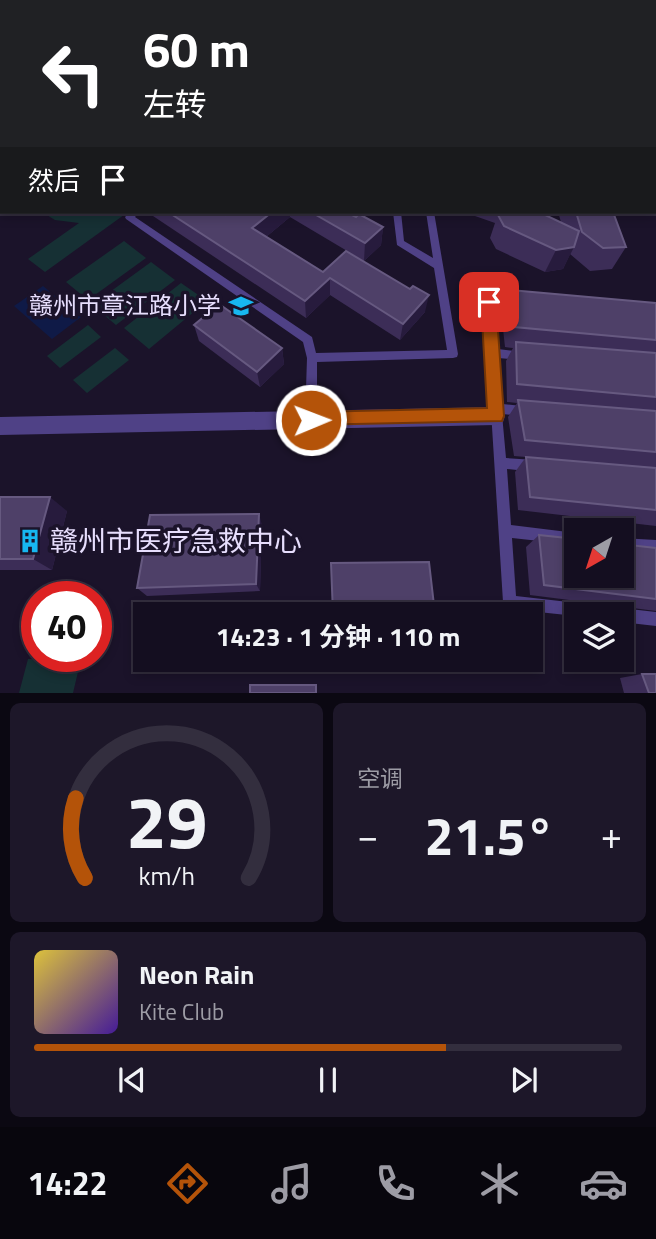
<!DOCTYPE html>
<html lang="zh">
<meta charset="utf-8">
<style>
:root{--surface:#140e20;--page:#1d1729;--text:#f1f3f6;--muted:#9d9ca5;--line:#332e3e;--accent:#b45309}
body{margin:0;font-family:"Titillium Web","Noto Sans SC",sans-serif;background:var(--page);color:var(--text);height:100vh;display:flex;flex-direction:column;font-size:26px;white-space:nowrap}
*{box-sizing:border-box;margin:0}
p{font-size:23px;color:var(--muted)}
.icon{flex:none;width:38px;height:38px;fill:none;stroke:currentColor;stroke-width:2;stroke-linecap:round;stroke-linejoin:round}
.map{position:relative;height:693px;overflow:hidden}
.drawer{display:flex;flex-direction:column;gap:10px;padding:10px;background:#0b0812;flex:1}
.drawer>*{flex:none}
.guide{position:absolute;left:0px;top:0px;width:656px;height:214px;box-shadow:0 4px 10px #0003,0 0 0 2px var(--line);background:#202124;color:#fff;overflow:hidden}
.needle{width:46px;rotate:219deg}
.fabs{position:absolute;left:564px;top:518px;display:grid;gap:14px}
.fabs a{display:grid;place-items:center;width:70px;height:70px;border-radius:0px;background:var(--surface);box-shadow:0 4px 10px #0003,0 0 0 2px var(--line);font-size:35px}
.speed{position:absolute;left:21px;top:581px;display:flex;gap:14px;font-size:35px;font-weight:700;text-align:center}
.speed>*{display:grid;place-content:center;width:91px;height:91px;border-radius:50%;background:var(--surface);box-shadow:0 4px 10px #0003,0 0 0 2px var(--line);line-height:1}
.speed .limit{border:10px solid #d22;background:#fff;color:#111}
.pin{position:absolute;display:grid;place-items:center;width:60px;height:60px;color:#fff;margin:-30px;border-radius:14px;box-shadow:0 4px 10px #0006}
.me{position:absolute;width:77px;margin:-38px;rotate:89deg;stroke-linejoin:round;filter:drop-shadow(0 0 5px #0008)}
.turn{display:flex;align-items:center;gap:24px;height:147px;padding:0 28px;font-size:32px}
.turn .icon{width:91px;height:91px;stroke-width:2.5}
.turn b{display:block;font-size:49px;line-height:60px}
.then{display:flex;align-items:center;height:66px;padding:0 28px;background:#0003;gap:14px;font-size:26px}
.big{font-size:52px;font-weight:700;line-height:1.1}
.drawer .card{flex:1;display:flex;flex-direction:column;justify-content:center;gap:10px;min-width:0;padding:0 24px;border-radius:10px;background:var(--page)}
.drawer .dial{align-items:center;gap:0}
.dial svg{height:182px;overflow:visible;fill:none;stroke:var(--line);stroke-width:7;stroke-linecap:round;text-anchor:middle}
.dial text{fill:var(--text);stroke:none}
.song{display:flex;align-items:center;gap:21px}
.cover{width:84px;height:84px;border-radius:10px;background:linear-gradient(135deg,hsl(50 70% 55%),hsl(260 70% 35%))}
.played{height:7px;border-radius:4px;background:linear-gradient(90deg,var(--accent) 70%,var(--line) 70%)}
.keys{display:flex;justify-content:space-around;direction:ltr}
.heat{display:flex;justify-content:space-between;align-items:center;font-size:38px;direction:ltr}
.drawer .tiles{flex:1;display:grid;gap:10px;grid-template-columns:1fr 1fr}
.card:last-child{grid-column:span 2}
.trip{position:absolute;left:133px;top:602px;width:410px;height:70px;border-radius:0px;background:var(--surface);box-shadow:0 4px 10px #0003,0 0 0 2px var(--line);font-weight:700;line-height:70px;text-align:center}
.dock{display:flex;height:112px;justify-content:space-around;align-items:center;background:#08060d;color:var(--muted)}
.dock .icon{width:49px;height:49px}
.dock .active{color:var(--accent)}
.dock b{font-size:32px;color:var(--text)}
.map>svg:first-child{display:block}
.green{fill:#163034}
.water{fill:#0f1a47}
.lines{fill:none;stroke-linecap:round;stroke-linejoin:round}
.service{fill:#4f4186;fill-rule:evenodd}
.tertiary{fill:#4f4186;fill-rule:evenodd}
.secondary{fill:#937cf7;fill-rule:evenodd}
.wall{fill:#3c2d57}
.shaded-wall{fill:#271b3d}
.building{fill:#4e4068;stroke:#665980;stroke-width:2}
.route{fill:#b45309;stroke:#753606;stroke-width:2}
.labels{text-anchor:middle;stroke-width:7;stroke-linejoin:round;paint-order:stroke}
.poi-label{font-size:24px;fill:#e7defd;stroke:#1b132a;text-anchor:end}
.near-poi-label{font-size:28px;fill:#e7defd;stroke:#1b132a;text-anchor:start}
</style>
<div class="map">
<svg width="656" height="693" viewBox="0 0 656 693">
<rect width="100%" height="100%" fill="#1b132a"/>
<path class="green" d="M42 212H128L45 272 28 259 79 223 55 220Z
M124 241 146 258 88 300 66 282Z
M151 262 175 280 116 325 92 305Z
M181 283 207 301 149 349 124 328Z
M88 325 101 337 60 368 47 356Z
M115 348 129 360 87 393 73 380Z
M28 659H81L73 693H19Z"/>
<path class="water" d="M43 286 81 317 52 339 14 306Z"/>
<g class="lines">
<path class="service" d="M130 212H139L135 217 312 337 316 353 447 350 434 268 397 245 393 212H401L404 241 433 258 426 212H434L458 354 457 357 453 358 317 362V420L315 424 311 425 307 424 305 420 307 358 303 342 126 219 125 217Z
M489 298 518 301 523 305 518 309 494 306 498 349 523 352 527 353 528 356 527 359 523 360 498 358 502 404 531 407 533 411 531 415 527 416 502 414 506 458 535 460 539 462 541 466 539 470 535 472 507 469 511 525 576 533V545L512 538 516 596 656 612V626L621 622V614H576V616L510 609 505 607 503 602 491 411 489 408 491 405 487 356 486 353 487 350 484 302Z
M621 538 656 540V554L621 551Z"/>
<path class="tertiary" d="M557 0H567V2H557Z
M654 182 656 183V195L654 194Z
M496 407 503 410 505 416 503 422 496 425 0 435V417Z"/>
<path class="secondary" d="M53 0H63L52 2Z
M70 0H80V2H70Z
M0 73H2V81H0Z
M654 76H656V84L654 83Z
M2 108V119L0 120V109Z
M0 148H2L0 159Z"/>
</g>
<path class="wall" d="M110 0H457L456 2H114Z
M615 0H656V8L654 9V2H616Z
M147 212H222L226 215 230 212H346L356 217 383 227 381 245 364 261 290 217 266 237 323 272 425 312 400 340 330 295 306 318Z
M474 212H539L561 222 558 212H613L626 247 612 269 590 271 570 254 563 269 545 272 496 249 490 238 495 223 475 216Z
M510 290 656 303V526L518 510 515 472 526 457 514 456 508 417 517 403 507 402 506 361 513 348 505 347 501 311Z
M194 325 282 348 284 364 260 387 199 341Z
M0 497 67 511 52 570H0Z
M262 525 260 591 147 596 137 588Z
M539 535 656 548V611L530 595 526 547Z
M642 674 656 693H624L620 678Z"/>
<path class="shaded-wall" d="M449 0H457L456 2H440Z
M651 0H656V8L654 9V2H650Z
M272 212H290V217L255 246 252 228Z
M383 227 381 245 364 261 365 243Z
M574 247 563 269 545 272 556 250Z
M330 278V295L306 318 305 301Z
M429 295 425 312 400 340 403 324Z
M282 348 284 364 260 387 257 372Z
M50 497 67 511 52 570 33 559Z
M259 514 262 525 260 591 256 584Z"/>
<path class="building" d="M149 0H449L440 2H156Z
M168 212H222L226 215 230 212H272L252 228 323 272 346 251 410 289 413 286 429 295 403 324 330 278 305 301Z
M311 212H346L356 217 359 214 383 227 365 243Z
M499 212H539L579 231 574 247 556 250 504 226 498 215Z
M576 212H613L626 247 603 248 582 232Z
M510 290 656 303V340L514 327Z
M219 304 282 348 257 372 194 325Z
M516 342 656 353V397L517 384Z
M518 400 656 411V452L525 440Z
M526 457 656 468V510L530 497Z
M0 497H50L33 559H0Z
M259 514 256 584 137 588 150 515Z
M539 535 576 539V576H621V544L656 548V599L544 585Z
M429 562 435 614H333L331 563Z
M642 674H656V693H649Z
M250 685H316V693H250Z"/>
<path class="route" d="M489 296 496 302 504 416 502 421 305 425 302 420 305 414 311 412 487 408 481 302Z"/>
<defs>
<g id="school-bare" transform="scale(1.89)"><path d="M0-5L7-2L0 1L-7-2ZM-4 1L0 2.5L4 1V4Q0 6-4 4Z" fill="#17b7f0" stroke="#1b132a" stroke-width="2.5" paint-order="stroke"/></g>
<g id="building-bare" transform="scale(1.89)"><path d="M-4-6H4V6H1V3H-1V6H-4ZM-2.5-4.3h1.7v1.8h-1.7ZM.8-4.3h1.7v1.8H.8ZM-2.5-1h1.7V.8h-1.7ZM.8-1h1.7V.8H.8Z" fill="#17b7f0" stroke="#1b132a" stroke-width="2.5" paint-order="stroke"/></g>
</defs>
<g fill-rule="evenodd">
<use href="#school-bare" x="241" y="306"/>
<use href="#building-bare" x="30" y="541"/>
</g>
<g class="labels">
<g class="poi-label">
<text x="221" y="314">赣州市章江路小学</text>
</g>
<g class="near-poi-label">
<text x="50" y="551">赣州市医疗急救中心</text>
</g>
</g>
</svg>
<div class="fabs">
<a><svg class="needle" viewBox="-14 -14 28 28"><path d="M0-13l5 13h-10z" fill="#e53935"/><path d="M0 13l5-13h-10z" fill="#9d9ca5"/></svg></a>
<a><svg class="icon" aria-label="layers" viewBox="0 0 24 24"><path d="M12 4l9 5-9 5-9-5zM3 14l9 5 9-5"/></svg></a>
</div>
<div class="speed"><div class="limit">40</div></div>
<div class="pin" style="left:489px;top:302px;background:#d93025"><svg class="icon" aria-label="arrive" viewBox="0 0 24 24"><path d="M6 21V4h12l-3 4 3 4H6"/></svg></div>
<svg class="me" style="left:311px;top:420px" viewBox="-20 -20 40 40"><circle r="17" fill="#b45309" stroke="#fff" stroke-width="3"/><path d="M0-11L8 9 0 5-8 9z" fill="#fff"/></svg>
<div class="trip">14:23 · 1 分钟 · 110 m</div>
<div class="guide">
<div class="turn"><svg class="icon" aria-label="left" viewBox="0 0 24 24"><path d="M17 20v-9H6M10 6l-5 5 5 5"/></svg><div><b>60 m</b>左转</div></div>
<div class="then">然后<svg class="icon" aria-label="arrive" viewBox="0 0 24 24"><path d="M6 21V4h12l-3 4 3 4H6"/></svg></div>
</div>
</div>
<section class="drawer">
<div class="tiles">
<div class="card dial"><svg viewBox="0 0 100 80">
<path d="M14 69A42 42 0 1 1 86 69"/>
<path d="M14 69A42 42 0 0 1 10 34" stroke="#b45309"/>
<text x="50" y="56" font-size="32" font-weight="700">29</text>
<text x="50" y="72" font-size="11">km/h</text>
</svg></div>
<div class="card"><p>空调</p>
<div class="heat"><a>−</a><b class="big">21.5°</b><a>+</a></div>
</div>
<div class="card">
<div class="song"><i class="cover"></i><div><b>Neon Rain</b><p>Kite Club</p></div></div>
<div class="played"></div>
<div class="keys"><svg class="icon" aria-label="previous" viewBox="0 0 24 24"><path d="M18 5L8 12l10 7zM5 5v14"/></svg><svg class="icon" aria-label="pause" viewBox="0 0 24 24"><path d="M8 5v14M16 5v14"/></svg><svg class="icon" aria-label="next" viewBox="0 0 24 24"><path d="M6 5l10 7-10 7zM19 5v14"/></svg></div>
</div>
</div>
</section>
<nav class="dock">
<b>14:22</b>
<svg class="icon active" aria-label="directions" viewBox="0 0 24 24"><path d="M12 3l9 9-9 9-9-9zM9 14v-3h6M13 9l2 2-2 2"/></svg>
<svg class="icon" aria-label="music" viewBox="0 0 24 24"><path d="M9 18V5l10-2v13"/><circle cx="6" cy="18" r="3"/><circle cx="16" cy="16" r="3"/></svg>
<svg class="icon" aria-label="phone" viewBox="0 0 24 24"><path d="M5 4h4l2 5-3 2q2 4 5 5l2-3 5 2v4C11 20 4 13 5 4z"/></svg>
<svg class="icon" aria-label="climate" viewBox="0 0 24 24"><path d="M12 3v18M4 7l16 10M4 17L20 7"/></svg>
<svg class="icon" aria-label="car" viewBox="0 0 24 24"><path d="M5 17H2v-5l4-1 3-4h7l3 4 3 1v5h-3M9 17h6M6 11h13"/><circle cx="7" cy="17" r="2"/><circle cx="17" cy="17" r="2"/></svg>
</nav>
